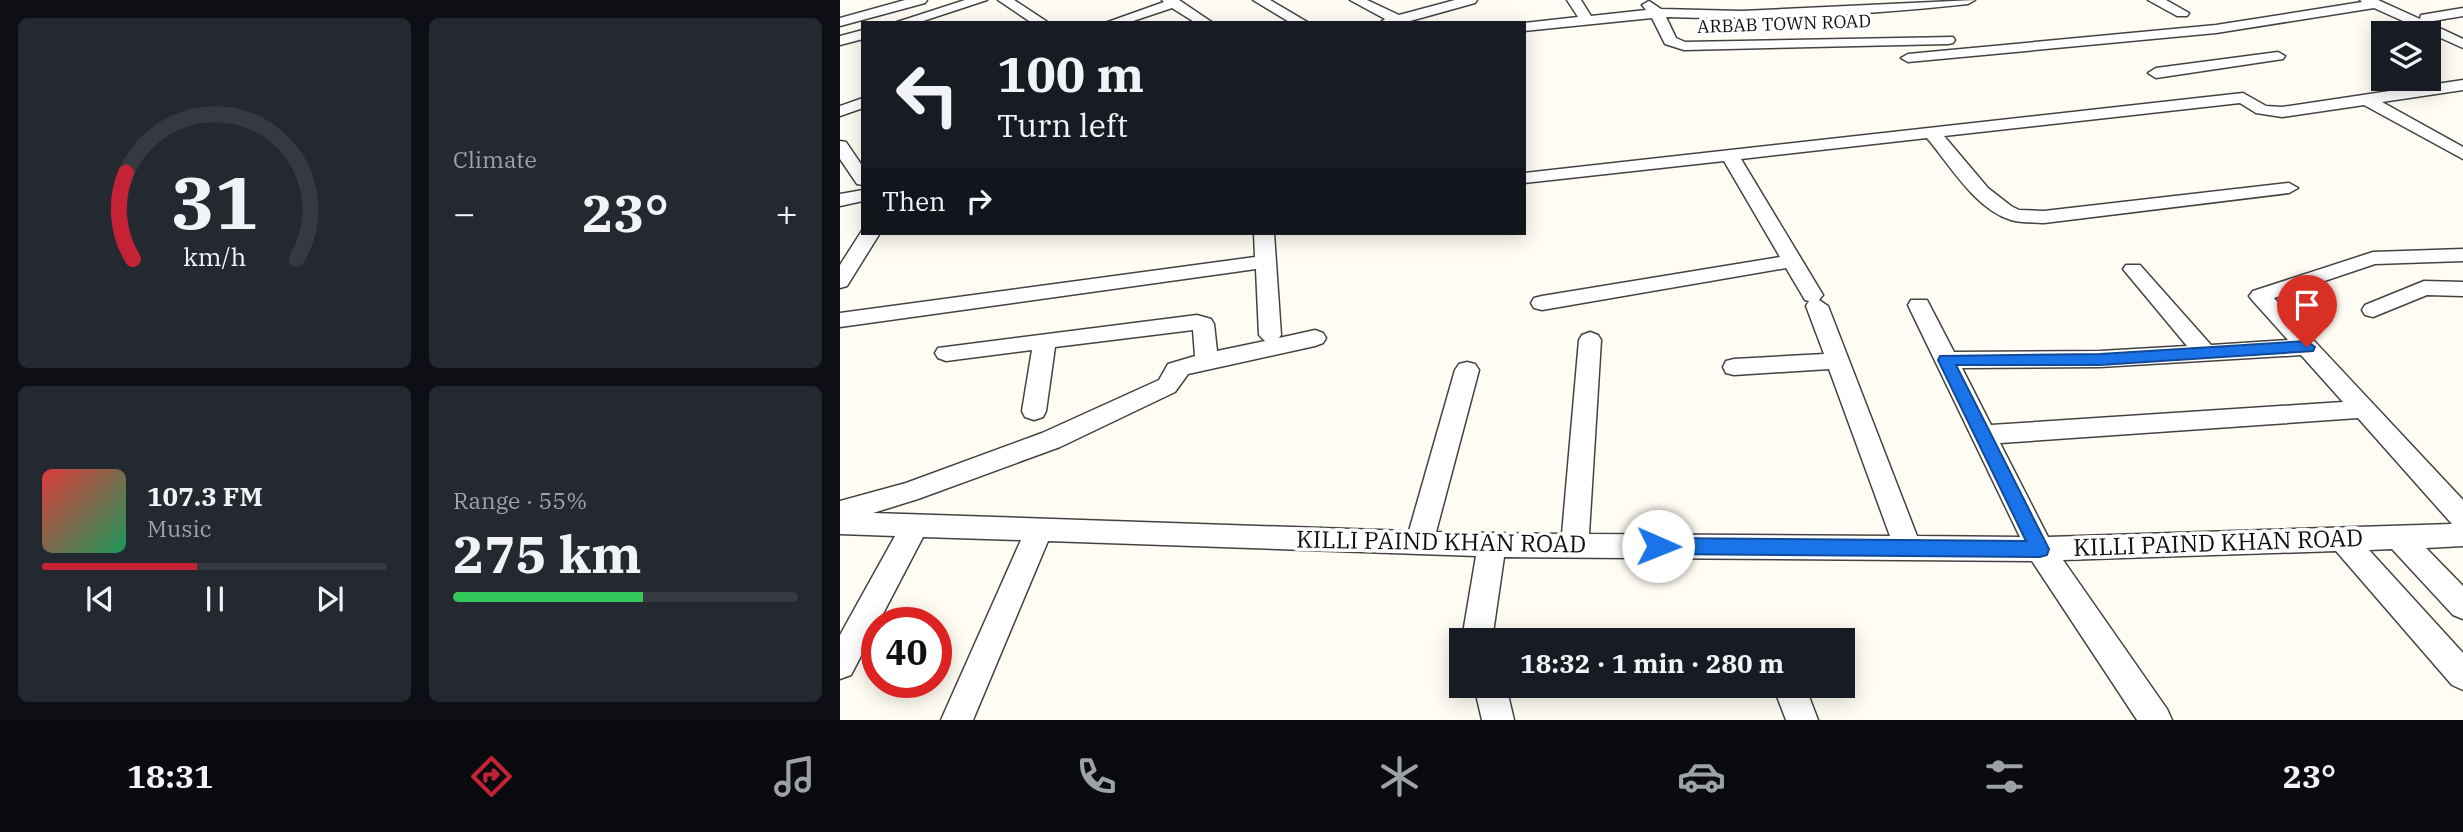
<!DOCTYPE html>
<meta charset="utf-8">
<style>
:root{--surface:#171b24;--page:#242831;--text:#f1f3f6;--muted:#9ea1a6;--line:#363941;--accent:#c52335}
body{margin:0;font-family:"IBM Plex Serif",serif;background:var(--page);color:var(--text);height:100vh;display:flex;flex-direction:column;font-size:26px;white-space:nowrap}
*{box-sizing:border-box;margin:0}
p{font-size:23px;color:var(--muted)}
.icon{flex:none;width:38px;height:38px;fill:none;stroke:currentColor;stroke-width:2;stroke-linecap:round;stroke-linejoin:round}
.map{position:relative;flex:1;overflow:hidden}
.drawer{display:flex;flex-direction:column;gap:18px;padding:18px;background:#0d0f14;width:840px}
.drawer>*{flex:none}
.hud{position:absolute;left:21px;top:21px;width:665px;height:214px;border-radius:0px;box-shadow:0 4px 18px #0003;background:#171b24;color:var(--text);overflow:hidden}
.controls{position:absolute;left:1531px;top:21px;display:grid;gap:14px}
.controls a{display:grid;place-items:center;width:70px;height:70px;border-radius:0px;background:var(--surface);box-shadow:0 4px 18px #0003;font-size:35px}
.speed{position:absolute;left:21px;top:607px;display:flex;gap:14px;font-size:35px;font-weight:700;text-align:center}
.speed>*{display:grid;place-content:center;width:91px;height:91px;border-radius:50%;background:var(--surface);box-shadow:0 4px 18px #0003;line-height:1}
.speed .limit{border:10px solid #d22;background:#fff;color:#111}
.pin{position:absolute;display:grid;place-items:center;width:60px;height:60px;color:#fff;margin:-72px -30px;border-radius:50% 50% 50% 0;rotate:-45deg;box-shadow:0 0 7px #0007}
.pin .icon{rotate:45deg}
.me{position:absolute;width:77px;margin:-38px;rotate:91deg;stroke-linejoin:round;filter:drop-shadow(0 0 5px #0008)}
.turn{display:flex;align-items:center;gap:24px;height:147px;padding:0 21px;font-size:32px}
.turn .icon{width:91px;height:91px;stroke-width:2.5}
.turn b{display:block;font-size:49px;line-height:60px}
.then{display:flex;align-items:center;height:66px;padding:0 21px;background:#0003;gap:14px;font-size:26px}
.big{font-size:52px;font-weight:800;line-height:1.1}
.drawer .tile{flex:1;display:flex;flex-direction:column;justify-content:center;gap:10px;min-width:0;padding:0 24px;border-radius:10px;background:var(--page)}
.drawer .dial{align-items:center;gap:0}
.dial svg{height:182px;overflow:visible;fill:none;stroke:var(--line);stroke-width:7;stroke-linecap:round;text-anchor:middle}
.dial text{fill:var(--text);stroke:none}
.song{display:flex;align-items:center;gap:21px}
.cover{width:84px;height:84px;border-radius:10px;background:linear-gradient(135deg,hsl(0 70% 55%),hsl(150 70% 35%))}
.played{height:7px;border-radius:4px;background:linear-gradient(90deg,var(--accent) 45%,var(--line) 45%)}
.keys{display:flex;justify-content:space-around;direction:ltr}
.heat{display:flex;justify-content:space-between;align-items:center;font-size:38px;direction:ltr}
.charge{height:10px;border-radius:5px;background:linear-gradient(90deg,#34c759 55%,var(--line) 0)}
.drawer .tiles{flex:1;display:grid;gap:18px;grid-template-columns:repeat(2,1fr)}
.trip{position:absolute;left:609px;top:628px;width:406px;height:70px;border-radius:0px;background:var(--surface);box-shadow:0 4px 18px #0003;font-weight:800;line-height:70px;text-align:center}
.tabs{display:flex;height:112px;justify-content:space-around;align-items:center;background:#090b0e;color:var(--muted)}
.tabs .icon{width:49px;height:49px}
.tabs .current{color:var(--accent)}
.tabs b{font-size:32px;color:var(--text)}
main{display:flex;flex:1;min-height:0}
.map>svg:first-child{display:block}
.lines{fill:none;stroke-linecap:round;stroke-linejoin:round}
.minor-casing{stroke:#434343;stroke-width:3}
.minor{fill:#fff;fill-rule:evenodd}
.route{fill:#1a73e8;stroke:#114b97;stroke-width:2}
.labels{text-anchor:middle;stroke-width:7;stroke-linejoin:round;paint-order:stroke}
.far-street-label{font-size:18px;fill:#101010;stroke:#fff}
.near-street-label{font-size:24px;fill:#101010;stroke:#fff}
</style>
<main>
<section class="drawer">
<div class="tiles">
<div class="tile dial"><svg viewBox="0 0 100 80">
<path d="M14 69A42 42 0 1 1 86 69"/>
<path d="M14 69A42 42 0 0 1 11 31" stroke="#c52335"/>
<text x="50" y="56" font-size="32" font-weight="700">31</text>
<text x="50" y="72" font-size="11">km/h</text>
</svg></div>
<div class="tile"><p>Climate</p>
<div class="heat"><a>−</a><b class="big">23°</b><a>+</a></div>
</div>
<div class="tile">
<div class="song"><i class="cover"></i><div><b>107.3 FM</b><p>Music</p></div></div>
<div class="played"></div>
<div class="keys"><svg class="icon" aria-label="previous" viewBox="0 0 24 24"><path d="M18 5L8 12l10 7zM5 5v14"/></svg><svg class="icon" aria-label="pause" viewBox="0 0 24 24"><path d="M8 5v14M16 5v14"/></svg><svg class="icon" aria-label="next" viewBox="0 0 24 24"><path d="M6 5l10 7-10 7zM19 5v14"/></svg></div>
</div>
<div class="tile"><p>Range · 55%</p><b class="big">275 km</b><div class="charge"></div></div>
</div>
</section>
<div class="map">
<svg width="1623" height="720" viewBox="0 0 1623 720">
<rect width="100%" height="100%" fill="#fffcf3"/>
<g class="lines">
<g class="minor-casing">
<path id="minor" d="M65 0H87L85 3 0 26V18Z
M125 0H147L77 23H54Z
M158 0H174L209 23H192Z
M322 0H339L373 23H356L332 8 287 23H265L324 2Z
M413 0H430L469 23H451Z
M510 0H527L559 15 615 0H637L635 3 563 23H540L545 19Z
M727 0H741L751 16 806 10 802 5 809 1 821 9 902 11 1135 0 1128 4C1028 15 927 20 826 17L836 38 845 42 1113 37 1115 40 1113 43 1108 44 844 50 825 44 812 18 684 31V23L738 17Z
M1308 0H1326L1349 13 1347 16H1337Z
M1520 0H1538L1580 19 1581 15 1623 8V16L1587 22 1623 39V48L1534 8 1376 33 1068 62 1061 58 1068 54 1376 25 1522 2Z
M23 30V39L0 45V36Z
M1438 52 1445 56 1443 59 1316 78 1308 73 1316 68Z
M1623 80V90L1542 102 1623 147V159L1524 105 1442 117 1416 113 1400 103 1104 136 1148 188 1171 206 1179 210 1204 211 1449 183 1458 188 1449 193 1204 223C1193 222 1181 223 1171 220 1135 209 1110 165 1087 138L901 159 983 295 979 300 988 306 1077 536 1180 537 1068 305 1071 300H1087L1114 352 1260 351 1347 346 1283 269 1286 265H1300L1371 345 1448 340 1413 301 1409 296 1413 291 1533 252 1623 249V261L1535 264 1434 298 1623 500V546L1586 548 1623 586V619L1613 615 1552 549 1529 550 1623 653V690L1612 685 1496 551 1223 560 1327 709 1332 720H1297L1192 561 664 557 653 633 655 640H625L623 633 636 556 208 541 133 720H101L181 540 83 537 11 675 0 679V635L55 536 0 534V501L66 483 202 433 319 380 328 364 355 356 353 330 215 347 206 411 203 417 194 420 185 417 182 411 192 350 106 361 98 358 95 353 98 348 357 315 371 319 374 324 377 351 425 341 419 335 416 269 0 327V313L415 257 414 233H434L441 335 439 338 475 330 483 333 486 338 483 343 475 346 348 374 335 392 220 447 78 499 33 513 569 531 615 370 619 364 627 362 635 364 639 370 596 532 722 534 739 340 742 335 750 332 758 335 761 340 749 534 1050 536 989 369 894 375 886 373 883 367 886 361 894 359 984 354 966 306 969 301 965 300 946 268 702 310 694 308 691 303 694 298 702 296 940 257 884 161 684 183V173L1403 93 1426 106 1442 107ZM1461 355 1503 402 1151 425 1122 368 1260 367ZM1518 418 1612 524 1208 537 1160 443Z
M23 98V108L0 116V106Z
M0 141 6 142 23 167V185L17 184 0 159Z
M23 190V201L0 206V194Z
M23 229V233H40L7 286 0 288V265Z
M1584 281 1623 282V296L1587 295 1533 317 1525 315 1522 310 1525 305Z
M634 686H666L674 720H642Z
M933 686H965L978 720H946Z"/>
</g>
<use href="#minor" class="minor"/>
</g>
<path class="route" d="M1467 341 1475 347 1473 351 1260 365H1116L1209 549 1207 555 1200 557 818 554 811 552 808 546 811 540 818 538 1186 541 1098 360 1100 356 1260 354Z"/>
<g class="labels">
<g class="far-street-label">
<text transform="translate(944 24) rotate(-2)" y="6">ARBAB TOWN ROAD</text>
</g>
<g class="near-street-label">
<text transform="translate(601 542) rotate(1)" y="8">KILLI PAIND KHAN ROAD</text>
<text transform="translate(1378 543) rotate(-2)" y="8">KILLI PAIND KHAN ROAD</text>
</g>
</g>
</svg>
<div class="controls">
<a><svg class="icon" aria-label="layers" viewBox="0 0 24 24"><path d="M12 4l9 5-9 5-9-5zM3 14l9 5 9-5"/></svg></a>
</div>
<div class="speed"><div class="limit">40</div></div>
<div class="pin" style="left:1467px;top:347px;background:#d93025"><svg class="icon" aria-label="arrive" viewBox="0 0 24 24"><path d="M6 21V4h12l-3 4 3 4H6"/></svg></div>
<svg class="me" style="left:818px;top:546px" viewBox="-20 -20 40 40"><circle r="19" fill="#fff"/><path d="M0-13L10 11 0 6-10 11z" fill="#1a73e8"/></svg>
<div class="trip">18:32 · 1 min · 280 m</div>
<div class="hud">
<div class="turn"><svg class="icon" aria-label="left" viewBox="0 0 24 24"><path d="M17 20v-9H6M10 6l-5 5 5 5"/></svg><div><b>100 m</b>Turn left</div></div>
<div class="then">Then<svg class="icon" aria-label="right" viewBox="0 0 24 24"><path d="M7 20v-9h11M14 6l5 5-5 5"/></svg></div>
</div>
</div>
</main>
<nav class="tabs">
<b>18:31</b>
<svg class="icon current" aria-label="directions" viewBox="0 0 24 24"><path d="M12 3l9 9-9 9-9-9zM9 14v-3h6M13 9l2 2-2 2"/></svg>
<svg class="icon" aria-label="music" viewBox="0 0 24 24"><path d="M9 18V5l10-2v13"/><circle cx="6" cy="18" r="3"/><circle cx="16" cy="16" r="3"/></svg>
<svg class="icon" aria-label="phone" viewBox="0 0 24 24"><path d="M5 4h4l2 5-3 2q2 4 5 5l2-3 5 2v4C11 20 4 13 5 4z"/></svg>
<svg class="icon" aria-label="climate" viewBox="0 0 24 24"><path d="M12 3v18M4 7l16 10M4 17L20 7"/></svg>
<svg class="icon" aria-label="car" viewBox="0 0 24 24"><path d="M5 17H2v-5l4-1 3-4h7l3 4 3 1v5h-3M9 17h6M6 11h13"/><circle cx="7" cy="17" r="2"/><circle cx="17" cy="17" r="2"/></svg>
<svg class="icon" aria-label="filters" viewBox="0 0 24 24"><path d="M4 7h16M4 17h16"/><circle cx="9" cy="7" r="2"/><circle cx="15" cy="17" r="2"/></svg>
<b>23°</b>
</nav>
